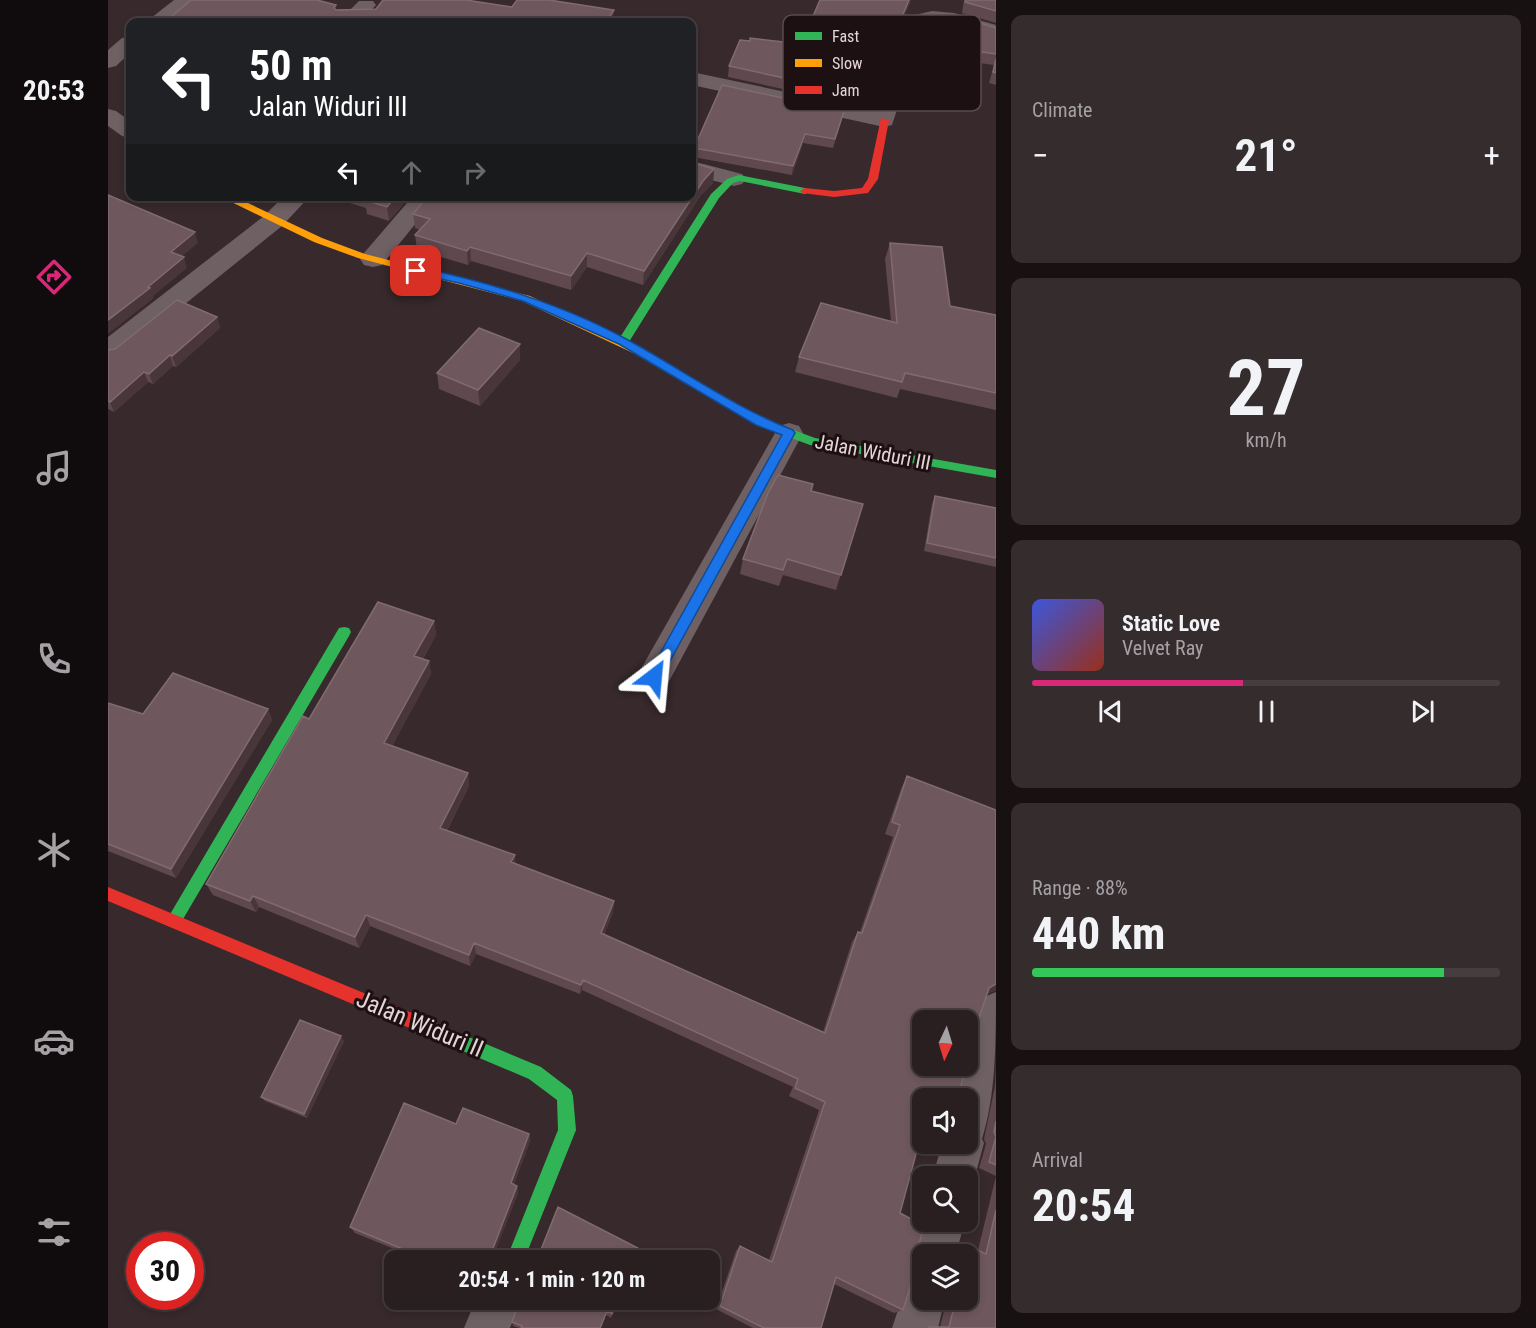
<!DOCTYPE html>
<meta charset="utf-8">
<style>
:root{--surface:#291f21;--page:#352c2e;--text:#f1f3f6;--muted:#a5a2a5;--line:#453d3f;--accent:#db2777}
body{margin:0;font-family:"Roboto Condensed",sans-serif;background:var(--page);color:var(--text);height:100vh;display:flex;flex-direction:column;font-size:22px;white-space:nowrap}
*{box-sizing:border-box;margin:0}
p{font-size:20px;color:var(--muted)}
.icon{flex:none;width:33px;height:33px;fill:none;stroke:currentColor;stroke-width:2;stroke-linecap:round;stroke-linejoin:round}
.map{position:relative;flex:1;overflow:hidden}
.panel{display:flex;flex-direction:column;gap:15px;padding:15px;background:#171112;width:540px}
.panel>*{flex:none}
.hud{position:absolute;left:18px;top:18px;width:570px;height:183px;border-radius:12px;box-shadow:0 3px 9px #0003,0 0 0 2px var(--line);background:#202124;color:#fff;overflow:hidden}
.needle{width:39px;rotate:184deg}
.controls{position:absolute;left:804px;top:1010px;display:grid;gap:12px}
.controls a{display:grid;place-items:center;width:66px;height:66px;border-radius:12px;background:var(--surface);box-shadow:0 3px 9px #0003,0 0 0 2px var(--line);font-size:30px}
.speed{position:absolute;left:18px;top:1232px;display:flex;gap:12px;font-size:30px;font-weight:700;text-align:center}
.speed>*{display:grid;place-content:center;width:78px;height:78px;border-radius:50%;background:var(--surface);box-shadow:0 3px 9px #0003,0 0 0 2px var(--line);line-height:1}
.speed .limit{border:9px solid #d22;background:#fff;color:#111}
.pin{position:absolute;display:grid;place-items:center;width:51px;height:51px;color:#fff;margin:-26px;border-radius:12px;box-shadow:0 3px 9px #0006}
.me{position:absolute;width:66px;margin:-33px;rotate:29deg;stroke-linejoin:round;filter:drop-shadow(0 0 4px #0008)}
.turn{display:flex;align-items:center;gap:21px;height:126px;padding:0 24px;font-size:27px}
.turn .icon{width:78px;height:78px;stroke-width:2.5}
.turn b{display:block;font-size:42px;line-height:51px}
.lanes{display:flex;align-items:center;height:57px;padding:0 24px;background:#0003;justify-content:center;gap:30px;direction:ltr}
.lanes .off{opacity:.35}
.big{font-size:45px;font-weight:700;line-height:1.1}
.panel .tile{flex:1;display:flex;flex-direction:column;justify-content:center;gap:9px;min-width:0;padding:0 21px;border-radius:12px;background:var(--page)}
.panel .dial{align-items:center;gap:0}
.dial b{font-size:78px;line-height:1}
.song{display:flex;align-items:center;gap:18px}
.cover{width:72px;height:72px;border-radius:9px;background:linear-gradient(135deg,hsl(230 70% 55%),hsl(10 70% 35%))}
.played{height:6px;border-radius:3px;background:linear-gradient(90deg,var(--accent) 45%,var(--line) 45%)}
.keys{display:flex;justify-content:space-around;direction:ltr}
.heat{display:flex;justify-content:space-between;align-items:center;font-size:33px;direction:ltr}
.charge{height:9px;border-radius:4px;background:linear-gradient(90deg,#34c759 88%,var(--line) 0)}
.trip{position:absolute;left:276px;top:1250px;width:336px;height:60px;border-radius:12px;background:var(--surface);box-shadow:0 3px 9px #0003,0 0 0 2px var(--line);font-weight:700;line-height:60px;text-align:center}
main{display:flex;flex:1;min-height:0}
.tabs{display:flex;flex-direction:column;width:108px;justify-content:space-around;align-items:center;background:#100c0d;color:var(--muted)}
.tabs .icon{width:42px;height:42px}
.tabs .on{color:var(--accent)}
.tabs b{font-size:27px;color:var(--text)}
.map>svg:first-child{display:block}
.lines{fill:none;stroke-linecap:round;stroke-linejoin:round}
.street{fill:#6e6063;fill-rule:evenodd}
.fast{fill:#30b455;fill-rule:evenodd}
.slow{fill:#ff9f0a;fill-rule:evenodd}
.jam{fill:#e5322d;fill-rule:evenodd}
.wall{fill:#5f484e}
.shaded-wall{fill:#49363a}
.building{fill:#6e585d;stroke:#806b70;stroke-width:1.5}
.route{fill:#1a73e8;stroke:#114b97;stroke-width:1.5}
.labels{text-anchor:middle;stroke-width:6;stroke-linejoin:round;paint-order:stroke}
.street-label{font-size:20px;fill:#e6d4d7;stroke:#1c1013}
.near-street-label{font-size:24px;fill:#e6d4d7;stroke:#1c1013}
.key{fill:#1c1013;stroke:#594b4e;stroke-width:1.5}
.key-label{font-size:16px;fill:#e6d4d7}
</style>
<main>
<nav class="tabs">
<b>20:53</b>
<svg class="icon on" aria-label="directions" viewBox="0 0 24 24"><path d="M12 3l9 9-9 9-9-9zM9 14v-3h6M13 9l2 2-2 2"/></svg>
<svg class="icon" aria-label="music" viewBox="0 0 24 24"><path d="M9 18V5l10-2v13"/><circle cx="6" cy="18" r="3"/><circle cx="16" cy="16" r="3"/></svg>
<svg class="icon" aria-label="phone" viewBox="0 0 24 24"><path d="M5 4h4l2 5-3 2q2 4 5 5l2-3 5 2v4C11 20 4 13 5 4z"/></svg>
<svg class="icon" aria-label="climate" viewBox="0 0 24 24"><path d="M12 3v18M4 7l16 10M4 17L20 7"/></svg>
<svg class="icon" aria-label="car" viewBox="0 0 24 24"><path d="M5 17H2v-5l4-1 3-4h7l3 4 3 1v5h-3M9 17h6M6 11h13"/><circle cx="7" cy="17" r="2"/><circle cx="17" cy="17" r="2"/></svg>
<svg class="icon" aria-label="filters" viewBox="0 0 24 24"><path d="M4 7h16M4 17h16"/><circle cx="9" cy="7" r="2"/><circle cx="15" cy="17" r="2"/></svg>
</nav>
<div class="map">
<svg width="888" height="1328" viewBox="0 0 888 1328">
<rect width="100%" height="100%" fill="#37292c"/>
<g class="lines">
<path class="street" d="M66 0H89L63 22H40L43 18Z
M251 1H265L268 5 252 22H230Z
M824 11 846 13 888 25V38C866 33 837 15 816 27L784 125 776 127 584 85V72L767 111 795 24 807 15Z
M22 37V53L8 66 0 68V50L14 38Z
M0 109 8 111 22 121V138L14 136 0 126Z
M584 161 634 174 638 179 634 184 626 186 584 175Z
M176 196H202L174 226 10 358 0 360V337L156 216Z
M305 196H330L274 265 265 267 256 265 252 259 256 253Z
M681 423 691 426 695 433 558 687 546 691 534 687 529 677 534 667 671 426Z
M888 992C888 1040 888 1095 874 1139L876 1143 867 1176 860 1192V1176H825L834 1143H860V1098H846L854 1065H860C860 1041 865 1020 874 998Z
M814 1218V1221H857L848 1254H814V1271L810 1270 804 1254Z
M814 1277V1299H837L830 1328H784L799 1283Z
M368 1299H413L402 1328H356Z"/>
<path class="fast" d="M631 175 697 188 702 191 697 194 632 181 625 183 611 198 519 345H511V339L603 194 619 179Z
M529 346 656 419 707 438 888 470V478L702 445 648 425 525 353 523 350Z
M236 627 241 628 243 632 241 636 71 926 66 928 61 926 58 921 61 916 231 628Z
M349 1032 433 1067 463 1090 465 1096 468 1130 416 1260H398L450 1130 449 1100 421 1079 343 1046 341 1040 343 1034Z"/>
<path class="slow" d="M111 196H125L214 238 257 254 422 296 533 347 535 350 529 354 525 353 414 301 250 258 206 242Z"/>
<path class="jam" d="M773 118 781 120 770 179 760 193 726 197 694 193 692 191 697 188 726 191 754 188 760 179Z
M0 887 355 1034 357 1040 355 1046 349 1048 0 901Z"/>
</g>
<path class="wall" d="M803 0 780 57 769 54 751 87 744 86 739 103 620 77 621 66 642 41 693 44Z
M856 0H888V23L854 13Z
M856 18 888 28V85L881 83 886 65 849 60 852 29Z
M736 111 725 148 695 143 684 175 585 157 586 148Z
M585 163 606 169 605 183 593 195 535 285 479 267 463 290 363 261 360 265 309 250 307 235 312 230 307 228 305 214Z
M219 196H302L281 221 259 214 258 208Z
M782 243 842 306 888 315V410L792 389 789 398 687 372 691 357 783 321 777 259Z
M109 317 112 328 68 367 65 366 45 384 40 382 6 412 0 409V350L7 349Z
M412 360 372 406 331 389 329 373Z
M704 491 755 504 728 590 675 575 671 586 632 574 635 559Z
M827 496 888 508V567L816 551 824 504Z
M270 602 326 621 328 635 315 659 321 661 323 674 284 746 360 773 361 786 339 831 407 855V864L506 901 505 912 496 935 715 1032 744 942 750 932H752L785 837 777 834 793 789 799 776 888 810V990L879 994 870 1021 867 1054 860 1061V1020H814V1065H858L852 1090 855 1092H867V1134L860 1139V1098H814V1142L811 1141 792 1213 816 1226 810 1248 814 1259V1275L805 1279 795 1310 786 1313 726 1284 713 1328H645L608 1309 628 1251 632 1246 661 1260 711 1110 681 1096 685 1087 474 990 472 994 368 954 362 966 262 926 251 948 151 907 148 912 105 895 98 884 195 716 201 719Z
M0 703 35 714 160 709 164 720 68 878 0 851Z
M236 1041 199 1118 157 1101 153 1097Z
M888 1065V1328H819L832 1327 839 1299H860V1254H820L825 1251H851L861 1246 870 1250 888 1176 871 1168 878 1144 876 1139 887 1086Z
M296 1103 348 1124 355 1108 421 1134 422 1141 406 1184 409 1186 410 1193 385 1256 430 1257 450 1207 530 1248 526 1260H293L296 1253 247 1233 242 1227Z
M816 1143H838L830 1149Z
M343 1299H367L362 1307Z
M510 1299 503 1318 498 1315 493 1328H411L405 1326 404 1322Z"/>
<path class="shaded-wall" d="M801 0H803L780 57 782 45Z
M506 10V22H498Z
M771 43 769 54 751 87 754 76Z
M697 134 695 143 684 175 685 166Z
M606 169 605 183 593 195 535 285 536 271 595 181Z
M288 196H302L281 221 279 207Z
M87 232 90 243 66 263 63 252Z
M362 247 363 261 360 265 359 251Z
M479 253V267L463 290V276Z
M76 257 79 268 45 296 46 298 0 334V320Z
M109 317 112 328 68 367 64 356Z
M412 344V360L372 406 370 390Z
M62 355 65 366 45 384 41 374Z
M36 372 40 382 6 412 2 402Z
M326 621 328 635 309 669 306 656Z
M321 661 323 674 279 756 276 743Z
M160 709 164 720 68 878 63 869Z
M360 773 361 786 334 840 332 828Z
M407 855 408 867 403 862Z
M145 896 151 907 148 912 142 901Z
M506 901 505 912 492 944 493 933Z
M258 915 262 926 251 948 247 937Z
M366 943 368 954 362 966 361 955Z
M475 980 474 990 472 994 473 985Z
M888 984V990L872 997 881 988Z
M233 1036 236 1041 199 1118 196 1114Z
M421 1134 422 1141 404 1189 403 1183Z
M409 1186 410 1193 384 1260 382 1256Z
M363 1299H367L362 1307 360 1303Z"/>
<path class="building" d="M83 0H209L228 5 226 8 228 10 268 9 275 0H358L404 7 409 0H441L506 10 498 22H57Z
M712 0H801L782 45 771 43 754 76 747 74 741 92 621 66 632 40 642 41V38L693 44Z
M858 0H888V11L857 2Z
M856 18 888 28V54L852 49Z
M888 59V73L885 72Z
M614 85 736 111 727 139 697 134 685 166 586 148Z
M584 159 585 163 606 169 595 181 536 271 479 253 463 276 362 247 359 251 307 235 322 219 305 214 320 196H584Z
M0 195 87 232 63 252 76 257 40 287 42 288 0 320Z
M260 196H288L279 207 257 200Z
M782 243 834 247 842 306 888 315V393L797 373 794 382 691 357 713 303 789 323Z
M69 300 109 317 64 356 62 355 41 374 36 372 2 402 0 401V350L7 349Z
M371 328 412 344 370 390 329 373Z
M670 475 705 484 703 491 755 504 733 575 679 559 675 570 635 559 660 493Z
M827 496 888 508V558L819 543Z
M270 602 326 621 306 656 321 661 276 743 360 773 332 828 407 855 403 862 506 901 493 933 717 1033 750 932 754 933 792 825 784 822 799 776 888 810V984L881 988 870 1021 867 1054 860 1056V1060V1020H814V1065H858L852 1090 855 1092H867V1134H860V1098H814V1132L792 1213 816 1226 810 1248 814 1259V1274L805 1278 795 1310 728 1277 713 1328H656L612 1306 632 1246 664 1262 717 1102 687 1088 690 1079 475 980 473 985 366 943 361 955 258 915 247 937 145 896 142 901 98 884 195 716 201 719Z
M65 673 160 709 63 869 0 844V703L35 714Z
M192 1020 233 1036 196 1114 153 1097Z
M296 1103 348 1124 355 1108 421 1134 403 1183 409 1186 382 1256 430 1257 450 1207 530 1248 526 1260H293L297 1250 242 1227Z
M888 1121V1165L881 1162 888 1137 886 1132Z
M888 1210V1328H821V1327H841L848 1299H860V1254H825V1251H857L861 1246 878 1254Z
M350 1299H363L360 1303Z
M412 1299H510L504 1314 499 1311 492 1328H413L414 1326 404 1322Z"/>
<path class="route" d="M308 267C382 282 454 304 520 340 575 370 627 408 685 430L687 433 551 681H541L539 677 674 435 648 425 511 344 415 301 351 283 305 273V268Z"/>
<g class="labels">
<g class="street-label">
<text transform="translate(765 452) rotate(11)" y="7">Jalan Widuri III</text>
</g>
<g class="near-street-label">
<text transform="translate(312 1024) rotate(23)" y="8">Jalan Widuri II</text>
</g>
</g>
<rect x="675" y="15" width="198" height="96" rx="9" class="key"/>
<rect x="687" y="32" width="27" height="8" fill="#30b455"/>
<rect x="687" y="59" width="27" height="8" fill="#ff9f0a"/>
<rect x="687" y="86" width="27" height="8" fill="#e5322d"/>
<g class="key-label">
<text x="724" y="42">Fast</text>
<text x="724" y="69">Slow</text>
<text x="724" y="96">Jam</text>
</g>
</svg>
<div class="controls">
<a><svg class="needle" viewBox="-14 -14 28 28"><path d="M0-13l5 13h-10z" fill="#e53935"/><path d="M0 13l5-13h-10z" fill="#a5a2a5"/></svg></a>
<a><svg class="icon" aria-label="sound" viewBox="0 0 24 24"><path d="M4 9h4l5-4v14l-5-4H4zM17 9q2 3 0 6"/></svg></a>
<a><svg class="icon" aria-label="search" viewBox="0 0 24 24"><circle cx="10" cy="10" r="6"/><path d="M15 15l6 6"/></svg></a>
<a><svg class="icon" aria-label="layers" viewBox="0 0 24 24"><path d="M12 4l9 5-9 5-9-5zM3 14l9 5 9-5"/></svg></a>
</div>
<div class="speed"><div class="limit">30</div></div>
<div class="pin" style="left:308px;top:271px;background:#d93025"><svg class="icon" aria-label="arrive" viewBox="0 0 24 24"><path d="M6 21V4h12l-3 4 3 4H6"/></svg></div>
<svg class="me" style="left:546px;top:677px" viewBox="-20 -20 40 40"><path d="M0-17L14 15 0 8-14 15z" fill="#1a73e8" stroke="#fff" stroke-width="4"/></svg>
<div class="trip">20:54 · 1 min · 120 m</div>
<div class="hud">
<div class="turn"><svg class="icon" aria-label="left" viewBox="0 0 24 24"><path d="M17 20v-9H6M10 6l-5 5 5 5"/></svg><div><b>50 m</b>Jalan Widuri III</div></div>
<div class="lanes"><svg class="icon" aria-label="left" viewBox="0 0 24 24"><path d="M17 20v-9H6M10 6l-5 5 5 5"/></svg><svg class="icon off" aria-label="ahead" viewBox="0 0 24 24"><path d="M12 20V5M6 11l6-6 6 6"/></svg><svg class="icon off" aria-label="right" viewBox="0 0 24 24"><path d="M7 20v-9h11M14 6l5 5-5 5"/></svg></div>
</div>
</div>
<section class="panel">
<div class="tile"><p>Climate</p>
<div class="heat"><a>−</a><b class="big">21°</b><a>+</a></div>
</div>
<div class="tile dial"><b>27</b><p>km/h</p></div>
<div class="tile">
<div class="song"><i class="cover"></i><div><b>Static Love</b><p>Velvet Ray</p></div></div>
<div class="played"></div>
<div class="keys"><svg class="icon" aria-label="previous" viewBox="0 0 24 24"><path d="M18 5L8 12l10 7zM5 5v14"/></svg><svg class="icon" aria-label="pause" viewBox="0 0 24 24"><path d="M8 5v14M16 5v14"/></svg><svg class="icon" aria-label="next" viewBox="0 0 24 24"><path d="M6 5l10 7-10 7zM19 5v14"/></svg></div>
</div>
<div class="tile"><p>Range · 88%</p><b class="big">440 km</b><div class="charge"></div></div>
<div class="tile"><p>Arrival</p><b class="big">20:54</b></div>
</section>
</main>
